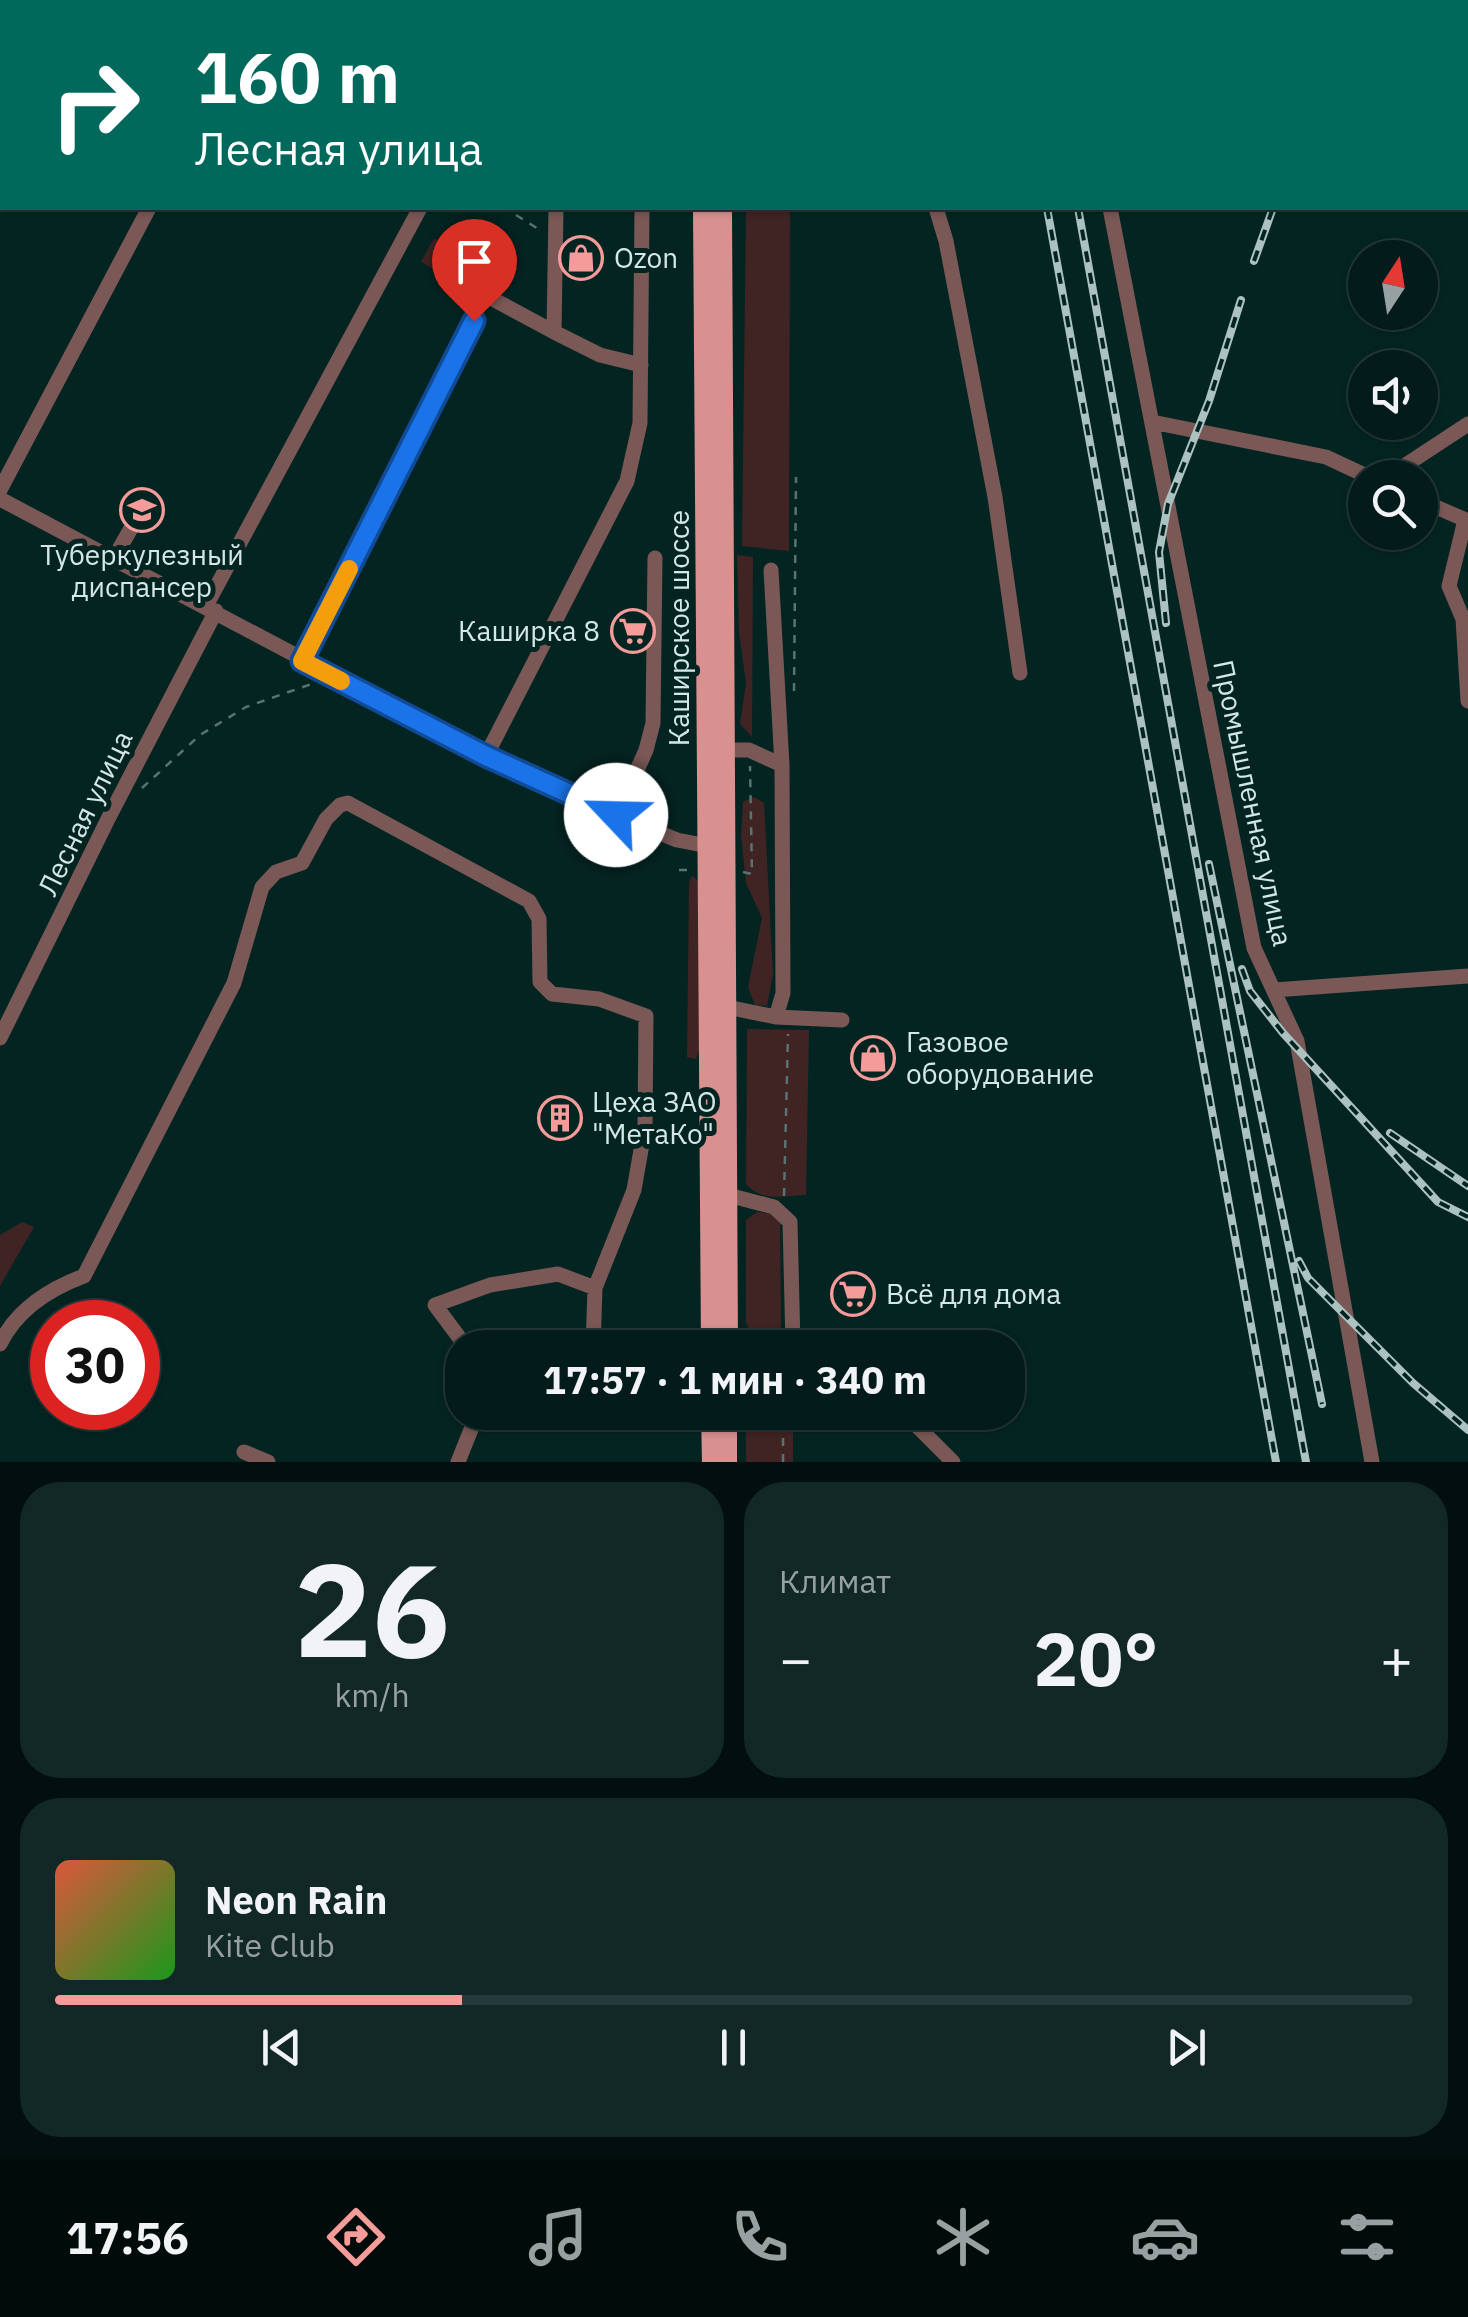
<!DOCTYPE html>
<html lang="ru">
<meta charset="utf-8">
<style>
:root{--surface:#031b1a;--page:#112827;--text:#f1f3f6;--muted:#97a1a2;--line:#243939;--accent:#f59b99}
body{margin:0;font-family:"IBM Plex Sans",sans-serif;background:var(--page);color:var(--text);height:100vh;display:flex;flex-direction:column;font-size:38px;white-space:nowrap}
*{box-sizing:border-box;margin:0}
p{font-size:32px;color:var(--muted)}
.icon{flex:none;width:55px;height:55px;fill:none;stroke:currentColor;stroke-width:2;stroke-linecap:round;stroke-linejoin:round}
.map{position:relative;height:1462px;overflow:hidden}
.drawer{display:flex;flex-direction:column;gap:20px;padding:20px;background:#020f0e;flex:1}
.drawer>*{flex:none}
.hud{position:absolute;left:0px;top:0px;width:1470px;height:210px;box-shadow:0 2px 8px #0004,0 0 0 2px var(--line);background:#00695c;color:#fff;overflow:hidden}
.needle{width:65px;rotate:12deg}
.buttons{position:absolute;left:1348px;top:240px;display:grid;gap:20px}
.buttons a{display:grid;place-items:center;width:90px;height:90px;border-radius:50%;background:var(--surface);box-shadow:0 2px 8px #0004,0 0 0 2px var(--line);font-size:50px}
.speed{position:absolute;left:30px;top:1300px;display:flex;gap:20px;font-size:50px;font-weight:700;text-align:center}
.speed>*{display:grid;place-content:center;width:130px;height:130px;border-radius:50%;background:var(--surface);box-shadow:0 2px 8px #0004,0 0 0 2px var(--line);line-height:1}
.speed .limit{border:15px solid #d22;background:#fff;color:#111}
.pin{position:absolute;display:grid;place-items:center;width:85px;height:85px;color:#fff;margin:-102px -42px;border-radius:50% 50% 50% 0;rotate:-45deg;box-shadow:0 0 10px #0007}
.pin .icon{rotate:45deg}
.me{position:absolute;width:110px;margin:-55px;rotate:294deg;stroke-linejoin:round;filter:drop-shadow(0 0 8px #0008)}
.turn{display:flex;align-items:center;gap:35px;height:210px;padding:0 30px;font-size:45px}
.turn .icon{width:130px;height:130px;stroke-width:2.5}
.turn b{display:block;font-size:70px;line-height:85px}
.big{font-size:75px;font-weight:700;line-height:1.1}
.drawer .card{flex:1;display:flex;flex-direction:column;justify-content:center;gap:15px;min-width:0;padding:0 35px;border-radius:40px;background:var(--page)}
.drawer .dial{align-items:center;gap:0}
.dial b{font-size:130px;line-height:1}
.song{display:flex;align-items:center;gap:30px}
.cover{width:120px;height:120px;border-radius:15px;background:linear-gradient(135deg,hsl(10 70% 55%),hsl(120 70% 35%))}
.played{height:10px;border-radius:5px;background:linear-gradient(90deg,var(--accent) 30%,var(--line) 30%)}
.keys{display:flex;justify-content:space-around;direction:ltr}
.heat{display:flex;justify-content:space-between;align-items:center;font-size:55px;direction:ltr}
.drawer .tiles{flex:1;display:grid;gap:20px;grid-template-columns:1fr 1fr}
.card:last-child{grid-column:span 2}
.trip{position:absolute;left:445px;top:1330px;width:580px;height:100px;border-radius:40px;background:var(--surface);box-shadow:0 2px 8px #0004,0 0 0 2px var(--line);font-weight:700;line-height:100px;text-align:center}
.tab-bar{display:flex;height:160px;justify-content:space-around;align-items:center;background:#010b0a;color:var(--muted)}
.tab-bar .icon{width:70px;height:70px}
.tab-bar .on{color:var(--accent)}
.tab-bar b{font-size:45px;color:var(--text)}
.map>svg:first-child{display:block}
.green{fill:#3f2423}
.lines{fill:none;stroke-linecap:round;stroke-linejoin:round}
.path{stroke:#587371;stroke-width:2.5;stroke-dasharray:8 8;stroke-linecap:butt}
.minor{stroke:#7a5856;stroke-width:15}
.major{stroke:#d8918e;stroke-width:20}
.rail-casing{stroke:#abc2c0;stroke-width:8}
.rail{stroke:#042422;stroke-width:4;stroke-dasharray:11;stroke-linecap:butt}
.route-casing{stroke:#114b97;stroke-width:25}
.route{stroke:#1a73e8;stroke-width:18}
.slow{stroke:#f59e0b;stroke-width:18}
.labels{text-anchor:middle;stroke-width:10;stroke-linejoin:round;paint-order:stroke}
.poi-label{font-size:28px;fill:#d3e8e6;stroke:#042422;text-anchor:start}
.street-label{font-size:28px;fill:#d3e8e6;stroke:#042422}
</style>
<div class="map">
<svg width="1468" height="1462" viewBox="0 0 1468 1462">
<rect width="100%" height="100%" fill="#042422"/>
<path class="green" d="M746 208H790L789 551 742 546Z
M434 238 464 254 450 278 421 262Z
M737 555 753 557 752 737 740 724 746 683 739 633Z
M754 797 764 803 773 974 767 1006 755 1005 748 987 762 918 746 883 741 835 743 802Z
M692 876 700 882V1047L696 1059 687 1057 689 882Z
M747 1029 809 1030 806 1195C785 1196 761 1202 746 1184Z
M757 1212 775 1214 780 1219 781 1327 770 1337 752 1335 746 1322V1220Z
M22 1222 34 1227 0 1286V1235Z
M746 1413H778V1432H793V1462H746Z"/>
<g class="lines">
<path class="path" d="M516 215 540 230
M794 691 796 477
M142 788 200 735 246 707 317 682
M679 870H692
M743 872 752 874 750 766
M784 1196 788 1034
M783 1462V1412"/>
<path class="minor" d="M364 0 369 2
M512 0 519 2
M585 0V2
M637 0V2
M769 0V2
M806 0V2
M841 0V2
M875 0V2
M936 0V2
M1071 0V2
M257 2 258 0
M480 2 481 0
M563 2V0
M556 208 554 332 600 355 641 365
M936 208 946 241 995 497 1020 673
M1110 208 1254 948 1297 1041 1372 1462
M487 296 554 332
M1152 422 1326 457 1371 478
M1386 478 1468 424
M0 490 149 208
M0 499 486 756 640 825 677 840 708 846
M1420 500 1468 521
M1465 520 1449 586 1463 619 1468 701
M113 560 134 523
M771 570 782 765 783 993 776 1017
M206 606 420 208
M303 661 474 321
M723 750H749L782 765
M486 756 627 481 640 423 642 208
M617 815 646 750 653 723 655 558
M1274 990 1468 976
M727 1007 776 1017 842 1020
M0 1038 108 819 216 611
M728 1195 774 1207 790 1222 793 1345 798 1348
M728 1338 793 1345
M0 1344C17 1309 49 1289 84 1276L234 983 262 887 276 872 302 863 326 819 340 805 348 803 529 901 539 919 540 982 552 994 599 999 646 1016 645 1127 634 1190 595 1288 593 1348
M467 1348 435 1305 490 1285 558 1274 595 1288
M625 1412 649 1423 711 1424
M903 1412 953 1462
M244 1452 268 1462
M458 1462 478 1412"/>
<path class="major" d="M692 0V2
M712 0V2
M703 208 711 1348
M722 208 728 1348
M711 1412 712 1462
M727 1412V1462"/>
<g class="rail-casing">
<path id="rail" d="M998 0 999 2
M1018 0 1019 2
M1350 2 1351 0
M1391 2 1392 0
M1047 208 1276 1462
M1078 208 1306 1462
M1254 261 1273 208
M1166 623 1159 552 1168 504 1209 401 1241 300
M1209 864 1322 1404
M1242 969 1250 991 1283 1033 1438 1202 1468 1217
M1390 1133 1468 1186
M1299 1261 1308 1278 1413 1383 1468 1430"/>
</g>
<use href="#rail" class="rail"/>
</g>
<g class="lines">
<g class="route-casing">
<path id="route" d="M474 321 302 661 486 756 616 815"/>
</g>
<use href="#route" class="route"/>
<path class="slow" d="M341 681 302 661 349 569"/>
</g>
<defs>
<g id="shop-ring" transform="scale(2.25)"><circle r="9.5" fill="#042422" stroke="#f59b99" stroke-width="1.5"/><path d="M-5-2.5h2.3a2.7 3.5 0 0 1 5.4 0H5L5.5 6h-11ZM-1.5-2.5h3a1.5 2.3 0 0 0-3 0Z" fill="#f59b99"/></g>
<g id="school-ring" transform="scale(2.25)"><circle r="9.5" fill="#042422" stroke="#f59b99" stroke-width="1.5"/><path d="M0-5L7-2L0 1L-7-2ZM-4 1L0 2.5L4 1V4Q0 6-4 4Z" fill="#f59b99"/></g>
<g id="supermarket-ring" transform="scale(2.25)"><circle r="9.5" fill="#042422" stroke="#f59b99" stroke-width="1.5"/><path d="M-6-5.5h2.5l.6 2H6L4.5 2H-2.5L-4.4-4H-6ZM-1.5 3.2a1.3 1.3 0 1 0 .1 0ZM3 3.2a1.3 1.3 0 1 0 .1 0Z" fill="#f59b99"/></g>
<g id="building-ring" transform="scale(2.25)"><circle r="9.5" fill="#042422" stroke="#f59b99" stroke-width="1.5"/><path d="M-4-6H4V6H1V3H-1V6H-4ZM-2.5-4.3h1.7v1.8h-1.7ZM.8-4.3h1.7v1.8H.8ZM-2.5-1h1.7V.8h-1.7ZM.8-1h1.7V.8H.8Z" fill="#f59b99"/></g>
</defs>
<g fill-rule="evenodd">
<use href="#shop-ring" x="581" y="258"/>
<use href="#school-ring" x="142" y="510"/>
<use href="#supermarket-ring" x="633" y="631"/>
<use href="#shop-ring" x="873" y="1058"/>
<use href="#building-ring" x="560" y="1118"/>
<use href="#supermarket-ring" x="853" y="1294"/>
</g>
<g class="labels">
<g class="poi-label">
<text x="614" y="268">Ozon</text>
<text x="142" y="565" text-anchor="middle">Туберкулезный<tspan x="142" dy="32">диспансер</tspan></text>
<text x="600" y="641" text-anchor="end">Каширка 8</text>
<text x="906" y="1052">Газовое<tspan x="906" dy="32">оборудование</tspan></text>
<text x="592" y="1112">Цеха ЗАО<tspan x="592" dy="32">"МетаКо"</tspan></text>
<text x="886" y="1304">Всё для дома</text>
</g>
<g class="street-label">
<text transform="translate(679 628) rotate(-90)" y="10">Каширское шоссе</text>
<text transform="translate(1253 803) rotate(78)" y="10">Промышленная улица</text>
<text transform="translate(85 813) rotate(-64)" y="10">Лесная улица</text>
</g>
</g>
</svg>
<div class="buttons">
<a><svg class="needle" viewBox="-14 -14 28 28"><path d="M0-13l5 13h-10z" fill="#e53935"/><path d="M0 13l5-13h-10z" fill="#97a1a2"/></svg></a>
<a><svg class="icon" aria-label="sound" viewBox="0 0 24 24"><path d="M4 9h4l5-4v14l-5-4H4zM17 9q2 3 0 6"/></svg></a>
<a><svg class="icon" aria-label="search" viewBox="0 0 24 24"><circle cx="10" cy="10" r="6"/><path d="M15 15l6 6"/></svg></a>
</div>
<div class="speed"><div class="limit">30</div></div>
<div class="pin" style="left:474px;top:321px;background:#d93025"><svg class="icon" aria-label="arrive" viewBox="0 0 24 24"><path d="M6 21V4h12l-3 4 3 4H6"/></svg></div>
<svg class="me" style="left:616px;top:815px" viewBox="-20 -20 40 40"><circle r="19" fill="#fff"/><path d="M0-13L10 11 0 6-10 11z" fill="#1a73e8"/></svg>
<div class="trip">17:57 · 1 мин · 340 m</div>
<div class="hud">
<div class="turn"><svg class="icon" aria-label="right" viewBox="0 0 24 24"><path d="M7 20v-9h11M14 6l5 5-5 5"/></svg><div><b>160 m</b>Лесная улица</div></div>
</div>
</div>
<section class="drawer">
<div class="tiles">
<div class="card dial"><b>26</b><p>km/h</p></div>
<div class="card"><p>Климат</p>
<div class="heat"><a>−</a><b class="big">20°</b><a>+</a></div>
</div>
<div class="card">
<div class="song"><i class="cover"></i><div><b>Neon Rain</b><p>Kite Club</p></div></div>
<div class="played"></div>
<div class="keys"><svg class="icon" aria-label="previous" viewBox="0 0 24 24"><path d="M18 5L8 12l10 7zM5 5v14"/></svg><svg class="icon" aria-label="pause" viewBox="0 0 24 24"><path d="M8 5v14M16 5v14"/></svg><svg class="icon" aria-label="next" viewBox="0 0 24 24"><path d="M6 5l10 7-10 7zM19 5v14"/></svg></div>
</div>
</div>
</section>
<nav class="tab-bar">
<b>17:56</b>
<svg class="icon on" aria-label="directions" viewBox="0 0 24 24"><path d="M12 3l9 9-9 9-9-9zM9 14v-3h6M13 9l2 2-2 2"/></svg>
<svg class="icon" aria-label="music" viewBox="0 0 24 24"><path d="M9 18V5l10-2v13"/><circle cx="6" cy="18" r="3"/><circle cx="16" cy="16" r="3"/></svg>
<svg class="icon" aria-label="phone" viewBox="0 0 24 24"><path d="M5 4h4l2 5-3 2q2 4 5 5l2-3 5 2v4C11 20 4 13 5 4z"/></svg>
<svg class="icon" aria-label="climate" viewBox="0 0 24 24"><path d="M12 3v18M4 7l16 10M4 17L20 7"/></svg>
<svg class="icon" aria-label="car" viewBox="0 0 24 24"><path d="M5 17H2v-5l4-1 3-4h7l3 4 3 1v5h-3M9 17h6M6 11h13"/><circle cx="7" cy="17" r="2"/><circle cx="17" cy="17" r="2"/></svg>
<svg class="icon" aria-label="filters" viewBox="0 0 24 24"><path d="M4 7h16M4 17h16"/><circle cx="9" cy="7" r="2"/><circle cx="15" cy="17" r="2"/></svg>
</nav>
